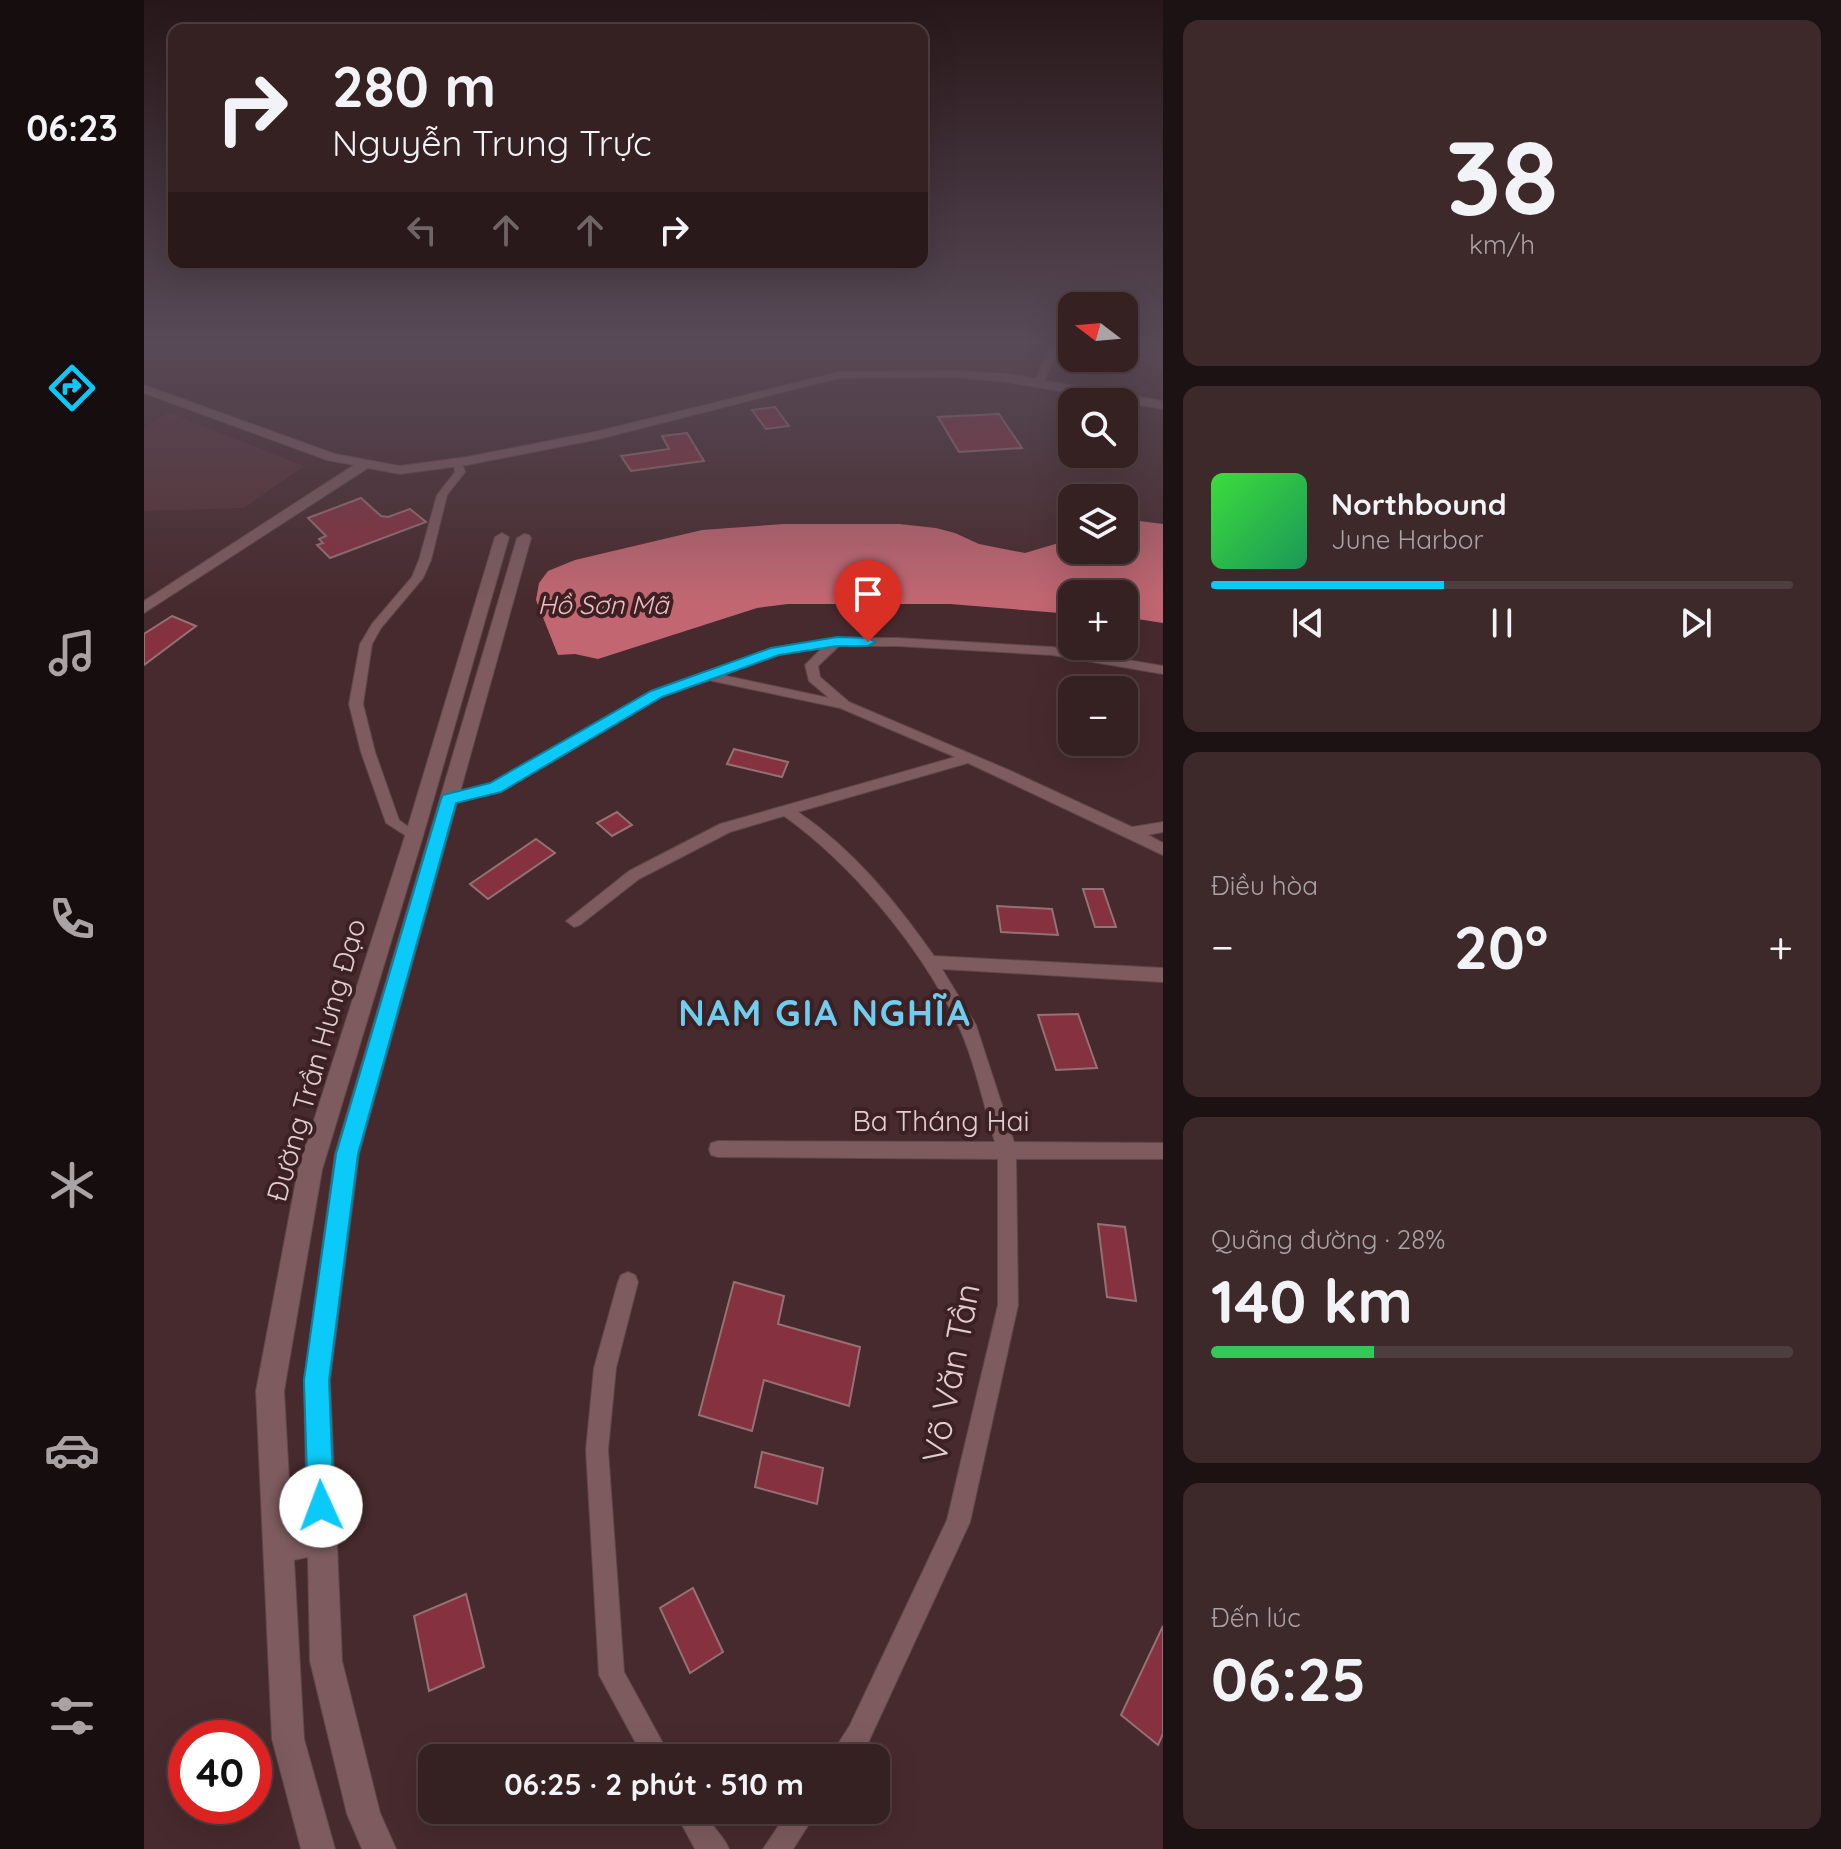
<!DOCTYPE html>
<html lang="vi">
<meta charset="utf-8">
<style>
:root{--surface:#352022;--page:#3d282a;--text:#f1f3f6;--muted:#aaa3a5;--line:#4f3e40;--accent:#0bcafa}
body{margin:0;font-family:Quicksand,sans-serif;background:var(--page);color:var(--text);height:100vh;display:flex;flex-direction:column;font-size:30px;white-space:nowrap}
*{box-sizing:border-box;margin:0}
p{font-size:26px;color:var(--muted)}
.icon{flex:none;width:44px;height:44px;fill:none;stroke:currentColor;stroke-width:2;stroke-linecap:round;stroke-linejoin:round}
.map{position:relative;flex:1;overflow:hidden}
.panel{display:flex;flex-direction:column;gap:20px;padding:20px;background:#1d1213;width:678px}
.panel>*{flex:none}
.guide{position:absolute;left:24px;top:24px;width:760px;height:244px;border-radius:16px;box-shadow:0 8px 32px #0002,0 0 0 2px var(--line);background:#352022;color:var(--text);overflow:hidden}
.needle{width:52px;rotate:286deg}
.controls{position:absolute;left:914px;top:292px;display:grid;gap:16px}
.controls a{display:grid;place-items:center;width:80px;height:80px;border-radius:16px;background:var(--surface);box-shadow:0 8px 32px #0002,0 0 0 2px var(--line);font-size:40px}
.speed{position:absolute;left:24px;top:1720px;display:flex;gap:16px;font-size:40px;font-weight:700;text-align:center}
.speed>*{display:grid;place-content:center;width:104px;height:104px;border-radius:50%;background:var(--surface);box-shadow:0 8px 32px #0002,0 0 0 2px var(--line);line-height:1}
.speed .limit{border:12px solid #d22;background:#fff;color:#111}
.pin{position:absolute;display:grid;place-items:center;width:68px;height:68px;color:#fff;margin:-82px -34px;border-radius:50% 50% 50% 0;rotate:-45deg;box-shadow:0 0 8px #0007}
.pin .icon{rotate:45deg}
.me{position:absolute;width:88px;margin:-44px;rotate:358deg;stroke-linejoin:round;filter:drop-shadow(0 0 6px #0008)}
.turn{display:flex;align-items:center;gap:28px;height:168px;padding:0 32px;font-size:36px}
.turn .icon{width:104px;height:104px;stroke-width:2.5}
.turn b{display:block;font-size:56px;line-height:68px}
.lanes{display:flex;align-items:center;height:76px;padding:0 32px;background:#0003;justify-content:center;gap:40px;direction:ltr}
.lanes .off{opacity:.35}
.big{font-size:60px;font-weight:700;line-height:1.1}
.panel .card{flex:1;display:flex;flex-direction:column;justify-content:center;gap:12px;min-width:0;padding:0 28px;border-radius:16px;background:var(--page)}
.panel .dial{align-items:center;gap:0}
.dial b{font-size:104px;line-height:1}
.song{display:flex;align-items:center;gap:24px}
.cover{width:96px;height:96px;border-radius:12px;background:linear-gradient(135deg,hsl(120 70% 55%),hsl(150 70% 35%))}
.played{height:8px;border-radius:4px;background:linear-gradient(90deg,var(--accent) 40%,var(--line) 40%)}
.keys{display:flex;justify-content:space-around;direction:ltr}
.heat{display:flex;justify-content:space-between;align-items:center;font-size:44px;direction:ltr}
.charge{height:12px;border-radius:6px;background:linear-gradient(90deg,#34c759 28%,var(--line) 0)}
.trip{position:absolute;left:274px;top:1744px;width:472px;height:80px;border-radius:16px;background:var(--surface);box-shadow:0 8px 32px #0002,0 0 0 2px var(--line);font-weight:700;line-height:80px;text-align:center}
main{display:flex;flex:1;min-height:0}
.tab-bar{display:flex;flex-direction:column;width:144px;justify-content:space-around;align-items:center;background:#150d0e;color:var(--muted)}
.tab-bar .icon{width:56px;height:56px}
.tab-bar .on{color:var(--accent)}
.tab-bar b{font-size:36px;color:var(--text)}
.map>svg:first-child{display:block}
.built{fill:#563135}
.green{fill:#73373f}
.water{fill:#c26772}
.building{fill:#85313f;stroke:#947174;stroke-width:2}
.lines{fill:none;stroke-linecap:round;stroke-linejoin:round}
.minor-casing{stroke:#5f4749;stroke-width:2}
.tertiary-casing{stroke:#5f4749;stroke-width:2}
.minor{fill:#7d5b5e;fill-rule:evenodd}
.tertiary{fill:#7d5b5e;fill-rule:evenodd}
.route{fill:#0bcafa;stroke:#0783a2;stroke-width:2}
.labels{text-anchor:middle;stroke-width:8;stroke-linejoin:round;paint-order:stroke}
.far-water-label{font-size:26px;font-style:italic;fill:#efbcc0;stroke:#3c2023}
.street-label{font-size:28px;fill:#e1cecf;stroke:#3c2023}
.near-street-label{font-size:34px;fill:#e1cecf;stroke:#3c2023}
.district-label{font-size:36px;font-weight:bold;letter-spacing:2px;fill:#6fcdee;stroke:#3c2023}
</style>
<main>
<nav class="tab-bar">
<b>06:23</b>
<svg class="icon on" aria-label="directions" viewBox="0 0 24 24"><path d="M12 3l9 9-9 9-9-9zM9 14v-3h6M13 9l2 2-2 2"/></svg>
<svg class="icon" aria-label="music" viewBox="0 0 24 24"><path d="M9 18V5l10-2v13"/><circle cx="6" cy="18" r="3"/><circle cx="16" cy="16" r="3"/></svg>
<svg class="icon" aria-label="phone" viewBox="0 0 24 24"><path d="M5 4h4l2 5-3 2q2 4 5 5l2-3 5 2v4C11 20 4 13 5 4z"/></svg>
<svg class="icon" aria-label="climate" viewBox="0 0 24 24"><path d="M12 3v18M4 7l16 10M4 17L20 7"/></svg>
<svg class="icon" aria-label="car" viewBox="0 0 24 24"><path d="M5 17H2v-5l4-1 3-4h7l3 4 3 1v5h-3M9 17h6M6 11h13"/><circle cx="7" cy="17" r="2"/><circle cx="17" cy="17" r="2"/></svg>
<svg class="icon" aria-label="filters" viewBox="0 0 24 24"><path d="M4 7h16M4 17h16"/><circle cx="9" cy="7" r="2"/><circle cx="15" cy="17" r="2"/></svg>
</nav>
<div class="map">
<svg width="1019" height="1849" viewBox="0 0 1019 1849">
<rect width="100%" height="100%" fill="#472a2d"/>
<path class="built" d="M24 412 160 466 100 508 0 511V428Z"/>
<path class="green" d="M980 342H1019V370L991 358Z"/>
<path class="water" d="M980 519 1019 524V623L980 617V594H928V614L806 604H644L613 608 454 659 431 654 414 655 392 600 395 583 404 571 431 560 558 530 640 524H755L792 528 811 533 835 544 881 553 928 539V550H980Z"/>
<path class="building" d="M631 407 645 426 622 429 608 410Z
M855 414 878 448 815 452 794 417Z
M543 433 560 461 487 471 477 456 525 449 518 436Z
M217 498 237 516 244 517 266 509 282 522 186 558 173 545 179 543 175 539 182 536 164 518Z
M28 616 52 626 0 665V634Z
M590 749 644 762 638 777 583 764Z
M473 812 488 825 468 836 453 823Z
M392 839 411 853 344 899 326 884Z
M939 889H959L972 927H951Z
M853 906 908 909 914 935 857 932Z
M934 1014 953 1068 912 1070 894 1015Z
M954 1224 981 1227 992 1301 963 1297Z
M590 1282 640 1296 634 1324 716 1347 705 1406 620 1380 608 1431 555 1415Z
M618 1452 679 1468 673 1504 611 1487Z
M549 1588 579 1652 546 1673 516 1608Z
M322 1594 340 1667 285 1691 270 1616Z
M1019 1626V1734L1014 1745 977 1715Z"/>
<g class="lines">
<g class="minor-casing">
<path id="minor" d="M909 342H917L899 384 891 386 889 384Z
M309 460H317L321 472 303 495 287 560 279 578 237 628 228 644 219 704 231 752 255 820 277 836 270 841 242 823 217 752 205 704 216 644 228 624 268 577 275 560 293 495 311 472Z
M693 638H754L908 647 1019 666V674L908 655 754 646H695L674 666 676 677 705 702 867 771 988 827 1019 822V832L1004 835 1019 843V855L824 763 654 812C709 849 752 902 790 956L1019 968V982L798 969 832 1025 870 1142 1019 1143V1159H872L874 1305 826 1522 724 1743 714 1758H685L706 1725 803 1520 854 1305V1159L574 1157 567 1155 565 1149 567 1143 574 1141 851 1142C840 1107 830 1058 814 1025 778 949 709 865 640 816L586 832 495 879 436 925 430 927 422 921 485 871 576 824 811 757 696 708 564 680 517 697 356 791 305 804 298 799 300 796 347 784 507 691 628 648ZM678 648 661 665 665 681 685 698 578 675 634 654Z
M484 1272 491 1275 494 1282 472 1368 464 1450 480 1672 527 1758H500L455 1675 442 1450 450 1368 474 1282 477 1275Z
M530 1810H558C565 1824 579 1834 585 1849H551Z
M645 1810H674L649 1849H619Z"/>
</g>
<g class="tertiary-casing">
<path id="tertiary" d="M812 371 864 374 1019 401V409L864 382 812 377 695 378 455 439 323 465 256 474 224 468 0 613V601L210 465 183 460 0 393V385L191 454 256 466 323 457 455 431 695 372Z
M358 533 365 537 279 836 178 1170 140 1391 148 1532 163 1527 160 1380 191 1154 373 538 380 534 385 535 387 538 215 1154 186 1380 198 1661 236 1813 252 1849H218L203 1814 166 1661 164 1557 150 1560 160 1739 191 1849H157L128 1739 112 1391 154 1170 261 836 351 537Z"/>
</g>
<use href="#minor" class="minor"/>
<use href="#tertiary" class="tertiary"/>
</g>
<linearGradient id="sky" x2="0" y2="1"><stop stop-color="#271719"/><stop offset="0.57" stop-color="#584a57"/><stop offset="1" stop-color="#584a57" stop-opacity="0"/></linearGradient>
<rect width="1019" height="601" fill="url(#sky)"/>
<path class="route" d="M693 637 724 638 731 642 724 646H693L635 655 518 697 357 792 312 803 214 1154 185 1380 190 1506 186 1515 177 1519 168 1515 164 1506 160 1380 192 1154 297 799 299 795 346 783 507 691 627 648Z"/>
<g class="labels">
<g class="far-water-label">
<text x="459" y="614">Hồ Sơn Mã</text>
</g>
<g class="street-label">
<text transform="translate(172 1060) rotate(-74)" y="10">Đường Trần Hưng Đạo</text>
<text x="797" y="1131">Ba Tháng Hai</text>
</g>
<g class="near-street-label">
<text transform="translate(807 1373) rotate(-79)" y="12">Võ Văn Tần</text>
</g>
<g class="district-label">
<text x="681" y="1026">NAM GIA NGHĨA</text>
</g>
</g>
</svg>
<div class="controls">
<a><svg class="needle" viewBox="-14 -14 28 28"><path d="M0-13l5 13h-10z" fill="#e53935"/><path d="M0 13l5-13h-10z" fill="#aaa3a5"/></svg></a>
<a><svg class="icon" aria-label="search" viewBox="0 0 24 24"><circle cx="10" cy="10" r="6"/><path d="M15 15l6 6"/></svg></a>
<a><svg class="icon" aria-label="layers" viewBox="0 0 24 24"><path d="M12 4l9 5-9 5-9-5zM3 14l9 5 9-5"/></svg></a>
<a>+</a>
<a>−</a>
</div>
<div class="speed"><div class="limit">40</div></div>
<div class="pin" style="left:724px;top:642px;background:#d93025"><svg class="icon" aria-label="arrive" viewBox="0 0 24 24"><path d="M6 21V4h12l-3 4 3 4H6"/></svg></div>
<svg class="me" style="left:177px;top:1506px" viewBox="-20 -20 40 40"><circle r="19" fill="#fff"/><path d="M0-13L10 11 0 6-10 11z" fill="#0bcafa"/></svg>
<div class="trip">06:25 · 2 phút · 510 m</div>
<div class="guide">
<div class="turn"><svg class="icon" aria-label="right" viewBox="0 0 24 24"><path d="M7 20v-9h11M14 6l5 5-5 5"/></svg><div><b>280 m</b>Nguyễn Trung Trực</div></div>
<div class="lanes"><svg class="icon off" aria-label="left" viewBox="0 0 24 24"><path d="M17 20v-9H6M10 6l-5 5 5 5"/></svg><svg class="icon off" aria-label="ahead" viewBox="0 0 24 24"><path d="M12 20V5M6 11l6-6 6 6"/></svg><svg class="icon off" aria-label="ahead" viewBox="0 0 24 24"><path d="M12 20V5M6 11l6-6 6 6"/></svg><svg class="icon" aria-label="right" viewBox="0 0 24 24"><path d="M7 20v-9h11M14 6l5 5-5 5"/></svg></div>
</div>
</div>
<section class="panel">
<div class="card dial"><b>38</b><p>km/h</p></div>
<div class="card">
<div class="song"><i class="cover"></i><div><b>Northbound</b><p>June Harbor</p></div></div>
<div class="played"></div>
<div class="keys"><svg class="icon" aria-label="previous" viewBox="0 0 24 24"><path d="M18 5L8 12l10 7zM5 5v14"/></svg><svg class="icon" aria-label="pause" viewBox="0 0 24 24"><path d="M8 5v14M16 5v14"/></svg><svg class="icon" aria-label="next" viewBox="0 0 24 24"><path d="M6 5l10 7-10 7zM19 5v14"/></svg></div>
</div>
<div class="card"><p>Điều hòa</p>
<div class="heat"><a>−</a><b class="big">20°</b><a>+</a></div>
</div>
<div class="card"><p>Quãng đường · 28%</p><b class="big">140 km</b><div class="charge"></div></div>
<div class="card"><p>Đến lúc</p><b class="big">06:25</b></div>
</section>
</main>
